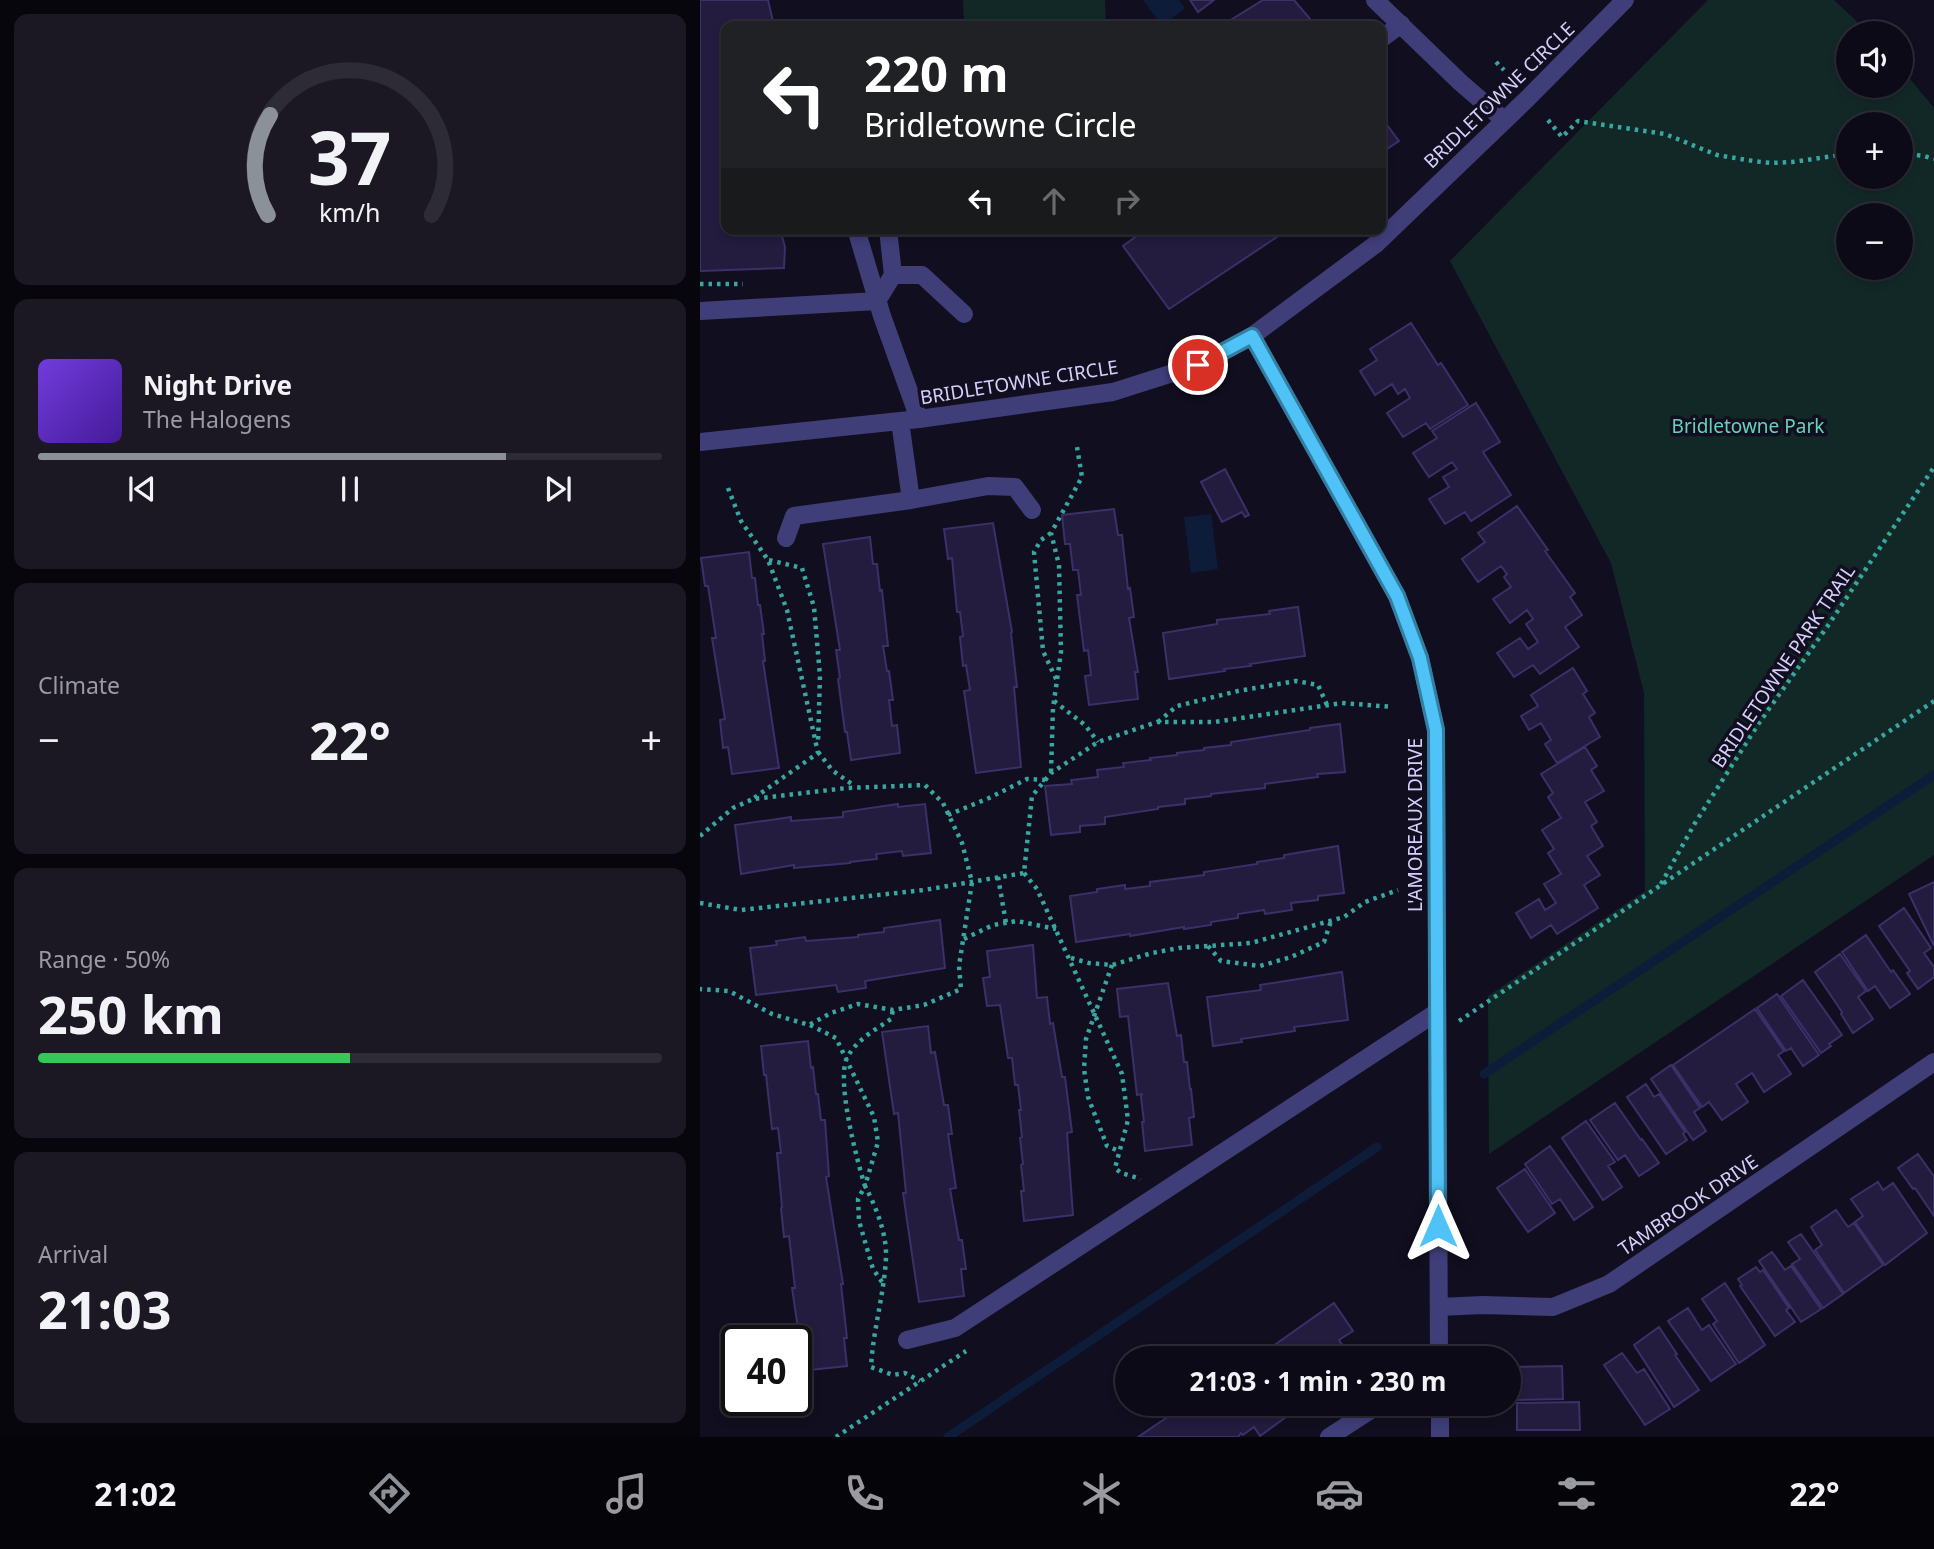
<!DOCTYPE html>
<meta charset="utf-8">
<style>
:root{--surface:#0d0a17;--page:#1b1824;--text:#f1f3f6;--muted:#9a9aa1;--line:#2d2b36;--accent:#8c9099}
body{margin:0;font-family:"Noto Sans",sans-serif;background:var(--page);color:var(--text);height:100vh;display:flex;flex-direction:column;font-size:26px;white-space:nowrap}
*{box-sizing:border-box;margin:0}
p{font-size:23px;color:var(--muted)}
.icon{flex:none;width:38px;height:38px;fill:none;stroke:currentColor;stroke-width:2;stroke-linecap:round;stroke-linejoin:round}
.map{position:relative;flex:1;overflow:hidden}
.panel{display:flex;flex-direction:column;gap:14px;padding:14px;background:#07060d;width:700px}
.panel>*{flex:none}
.top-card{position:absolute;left:21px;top:21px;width:665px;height:214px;border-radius:14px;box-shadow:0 4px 10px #0003,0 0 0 2px var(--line);background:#202124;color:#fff;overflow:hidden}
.tools{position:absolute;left:1136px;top:21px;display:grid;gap:14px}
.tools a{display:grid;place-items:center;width:77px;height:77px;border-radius:50%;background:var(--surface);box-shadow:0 4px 10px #0003,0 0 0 2px var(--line);font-size:35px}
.speed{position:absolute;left:21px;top:1325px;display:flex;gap:14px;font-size:35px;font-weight:700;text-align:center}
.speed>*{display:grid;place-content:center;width:91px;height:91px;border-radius:50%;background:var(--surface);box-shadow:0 4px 10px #0003,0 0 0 2px var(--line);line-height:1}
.speed .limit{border:4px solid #111;border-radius:10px;background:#fff;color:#111}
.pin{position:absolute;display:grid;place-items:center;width:60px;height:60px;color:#fff;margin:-30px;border:4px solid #fff;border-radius:50%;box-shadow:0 2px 7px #0007}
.me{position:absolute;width:77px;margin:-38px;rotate:0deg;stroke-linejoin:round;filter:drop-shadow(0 0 5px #0008)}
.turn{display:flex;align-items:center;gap:24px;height:147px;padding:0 28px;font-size:32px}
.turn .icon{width:91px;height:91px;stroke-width:2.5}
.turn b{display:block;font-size:49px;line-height:60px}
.lanes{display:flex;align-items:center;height:66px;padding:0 28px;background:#0003;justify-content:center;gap:35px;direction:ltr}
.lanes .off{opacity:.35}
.big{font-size:52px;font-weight:700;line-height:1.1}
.panel .tile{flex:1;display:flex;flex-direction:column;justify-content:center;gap:10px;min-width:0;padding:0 24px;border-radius:14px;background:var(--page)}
.panel .dial{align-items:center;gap:0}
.dial svg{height:182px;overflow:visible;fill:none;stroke:var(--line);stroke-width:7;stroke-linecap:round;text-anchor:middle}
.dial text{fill:var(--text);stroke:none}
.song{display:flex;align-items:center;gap:21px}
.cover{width:84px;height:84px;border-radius:10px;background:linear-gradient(135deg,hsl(260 70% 55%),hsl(260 70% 35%))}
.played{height:7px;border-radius:4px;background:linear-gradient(90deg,var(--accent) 75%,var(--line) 75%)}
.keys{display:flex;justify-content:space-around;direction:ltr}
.heat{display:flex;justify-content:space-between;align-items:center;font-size:38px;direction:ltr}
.charge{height:10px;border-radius:5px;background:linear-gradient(90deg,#34c759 50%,var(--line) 0)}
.trip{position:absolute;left:415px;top:1346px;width:406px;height:70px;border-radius:35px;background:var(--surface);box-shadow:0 4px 10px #0003,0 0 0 2px var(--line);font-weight:700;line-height:70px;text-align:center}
.tabs{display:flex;height:112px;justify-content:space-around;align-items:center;background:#050409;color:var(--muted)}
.tabs .icon{width:49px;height:49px}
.tabs .current{color:var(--accent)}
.tabs b{font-size:32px;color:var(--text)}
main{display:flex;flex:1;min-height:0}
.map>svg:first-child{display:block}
.green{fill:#122827;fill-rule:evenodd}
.water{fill:#0d1d39}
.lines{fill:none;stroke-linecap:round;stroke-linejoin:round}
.stream{stroke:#0d1d39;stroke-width:9}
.building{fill:#231c3e;stroke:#3b3068;stroke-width:2}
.path{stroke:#38a7a0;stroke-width:4.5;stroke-dasharray:3.5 5;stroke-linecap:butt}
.minor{stroke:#403e79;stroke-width:18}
.route-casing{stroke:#337fa1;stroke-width:18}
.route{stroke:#4fc3f7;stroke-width:12}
.labels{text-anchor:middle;stroke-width:7;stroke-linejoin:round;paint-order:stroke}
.street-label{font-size:19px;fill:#d5d0fb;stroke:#110e1f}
.park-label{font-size:19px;fill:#64d3b8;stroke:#110e1f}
</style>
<main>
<section class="panel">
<div class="tile dial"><svg viewBox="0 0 100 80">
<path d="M14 69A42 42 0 1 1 86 69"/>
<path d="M14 69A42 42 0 0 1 15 25" stroke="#8c9099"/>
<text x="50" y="56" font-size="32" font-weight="700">37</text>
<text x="50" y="72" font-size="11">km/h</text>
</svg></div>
<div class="tile">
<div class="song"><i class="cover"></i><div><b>Night Drive</b><p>The Halogens</p></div></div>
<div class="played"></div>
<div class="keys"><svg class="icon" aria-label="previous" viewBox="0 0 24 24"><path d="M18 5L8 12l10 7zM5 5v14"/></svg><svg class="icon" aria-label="pause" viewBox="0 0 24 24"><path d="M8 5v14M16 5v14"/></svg><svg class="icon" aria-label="next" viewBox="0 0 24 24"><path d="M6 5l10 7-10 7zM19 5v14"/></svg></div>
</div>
<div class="tile"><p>Climate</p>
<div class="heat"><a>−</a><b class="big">22°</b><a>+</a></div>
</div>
<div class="tile"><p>Range · 50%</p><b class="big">250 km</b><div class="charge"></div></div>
<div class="tile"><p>Arrival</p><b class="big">21:03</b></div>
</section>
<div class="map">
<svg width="1234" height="1437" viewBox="0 0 1234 1437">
<rect width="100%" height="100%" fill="#110e1f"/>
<path class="green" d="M263 0H405L406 26H264Z
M1008 0H1134L1169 33H1148V86H1200L1201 68 1234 108V855L789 1154 788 996 945 891 944 693 911 563 750 261ZM1148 124H1200V177H1148ZM1200 215V268H1148V215Z"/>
<path class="water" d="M443 0H479L485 8 462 26Z
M511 514 518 569 491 573 484 517Z"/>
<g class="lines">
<path class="stream" d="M784 1074 1234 775
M248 1437 677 1147"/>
</g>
<path class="building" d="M0 0H68L74 26H26V229H80L85 247 84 268 0 271Z
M490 0H514L498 12Z
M563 0H594L616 26H521Z
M681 117 699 141 681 153Z
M446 229H589L469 309 423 246Z
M711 323 738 365 741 363 768 405 730 429 726 423 703 437 687 413 710 398 705 389 698 394 692 384 675 395 660 371 677 360 670 349Z
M776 403 800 442 783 452 811 495 771 521 765 512 745 524 729 499 749 487 743 477 757 469 752 462 729 477 713 453 737 438 732 431Z
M525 469 549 515 545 517 542 512 522 522 501 482Z
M817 506 848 550 845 551 875 593 870 597 882 615 865 627 879 647 840 674 833 665 814 677 797 653 820 638 828 649 838 642 826 624 833 619 827 610 810 623 793 599 811 587 804 577 807 574 801 566 778 582 762 559 785 542 778 533Z
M414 509 418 535H422L428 589 430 588 434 617 429 618 438 672H435L438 699 389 705 385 676 391 675 388 650 384 651 377 595H381L378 570H373L370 544H365L362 515Z
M293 523 312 632 311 633 317 687H314L321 767 276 773 264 691 270 690 266 665 263 666 260 637 263 636 260 612H257L252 558 248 559 244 529Z
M170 537 173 564H177L180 591 182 590 188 646H183L187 671H189L193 700H189L192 726 197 725 200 753 151 760 147 732H145L138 679 140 678 136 650H140L123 544Z
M49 552 52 578H55L58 605H60L64 634H62L65 661H63L79 768 32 774 28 747 23 748 20 720 25 719 12 638H16L8 586H5L1 558Z
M598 607 605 656 550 664 551 666 524 669 525 671 469 679 463 633 517 624V620L570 614 569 611Z
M873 668 887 691 883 694 895 713 889 717 900 737 857 763 845 744 851 740 841 723 829 730 821 716 838 706 831 695Z
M640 724 645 772 617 774 618 777 565 784V788L511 794V796L485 799V804L458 807V809L405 817V824L380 826V832L351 835 345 786 372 784 371 780 398 777 397 770 424 767 423 763 451 760 450 758 477 755V753L504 750V748L531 745V742L610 730V728Z
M885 747 897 766 891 770 904 791 885 802 897 822 891 826 903 846 887 856 900 875 884 885 898 908 857 934 851 925 831 938 816 913 839 899 845 910 856 903 844 884 861 874 848 853 854 849 842 830 861 818 848 797 853 793 841 774Z
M198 804V807L225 804 231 853 203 856 202 851 176 854 177 859 150 862V863L94 868V865L41 874 35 825 91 817V821L143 817V812Z
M638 846 644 893 618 896V900L591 903 592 910 565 914 564 910 538 914V918L511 922V925L484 929V927L430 936V934L376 942 370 896 397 892V889L425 885V889L450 886V882L504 875V872L557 864V862L584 858V855Z
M1234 882V946L1209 894Z
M1204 908 1231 948 1224 953 1234 967V977L1218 989 1207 973 1210 971 1179 926Z
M240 920 245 968 165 981 166 988 138 992 136 985 56 995 50 948 77 945 76 941 105 937 106 941 158 937V935L184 932V928Z
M1166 935 1191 972 1193 970 1210 994 1190 1008 1175 986 1168 991 1142 952Z
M333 945 337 998 347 997 350 1024 353 1023 362 1077H365L372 1132 367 1133 373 1215 324 1221 321 1191H324L321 1165 323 1164 320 1138 322 1137 319 1110H321L318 1085H315L312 1058H308L300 1005 287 1006 283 978 290 977 287 951Z
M1140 954 1166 991 1158 997 1173 1019 1153 1033 1141 1014 1142 1012 1115 972Z
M642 972 648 1020 594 1027 595 1031 541 1039 542 1042 513 1046 507 997 561 990 560 985Z
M1103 980 1142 1035 1129 1044 1131 1046 1121 1053 1081 996Z
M468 983 477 1036 481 1035 484 1062H487L490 1089H491L494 1117 489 1118 492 1145 445 1151 442 1122H444L441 1097 442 1094 437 1095 428 1016 420 1017 417 989Z
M1077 994 1119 1055 1103 1066 1091 1048 1086 1051 1057 1008Z
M1055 1009 1084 1051 1078 1055 1091 1074 1064 1092 1052 1073 1036 1084 1048 1102 1022 1120 1009 1102 1002 1107 973 1065Z
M228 1026 231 1053 235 1052 244 1105H248L252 1134H248L256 1188 250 1189 259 1240H262L266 1269H261L264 1296 219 1302 203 1193H206L198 1113 194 1114 182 1032Z
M108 1041 111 1068 113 1067 116 1094H118L121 1120H125L129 1176 126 1177 143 1284H141L147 1338H144L147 1366 101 1371 97 1342H100L92 1288H95L89 1236 84 1237 81 1208 82 1207 77 1153H81L78 1128 72 1129 66 1075H64L61 1046Z
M971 1065 1000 1108 994 1112 1006 1131 993 1140 951 1079Z
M946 1084 954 1097 959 1094 985 1132 983 1134 987 1140 966 1154 927 1097Z
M915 1103 941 1140 942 1139 959 1163 939 1176 925 1155 918 1160 890 1120Z
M886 1121 915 1162 908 1166 922 1187 903 1200 862 1138Z
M850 1146 893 1207 874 1220 860 1199 852 1204 825 1164Z
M1218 1154 1233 1175H1234V1216L1215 1188 1213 1189 1198 1168Z
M825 1169 855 1213 828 1232 797 1188Z
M1178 1182 1183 1190 1193 1183 1227 1233 1185 1265 1155 1222 1163 1216 1151 1199Z
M1136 1210 1148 1227 1154 1223 1183 1265 1144 1293 1115 1250 1122 1245 1111 1227Z
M1101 1234 1143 1294 1123 1308 1092 1264 1100 1259 1088 1242Z
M1072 1252 1085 1270 1091 1266 1121 1309 1101 1322 1059 1261Z
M1056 1267 1060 1272 1063 1270 1089 1308 1086 1310 1095 1322 1075 1336 1040 1286 1042 1285 1038 1279Z
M1025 1283 1065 1345 1039 1363 1013 1324 1017 1321 1002 1299Z
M634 1303 653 1331 639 1340 650 1357 556 1358Z
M988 1308 1002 1330 1009 1325 1036 1364 1011 1381 968 1321Z
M959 1327 977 1354 975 1355 999 1390 974 1407 934 1345Z
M922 1353 937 1373 944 1369 970 1409 945 1425 904 1365Z
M862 1366 863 1399 811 1400 810 1367Z
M879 1402 880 1430H817V1403Z
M493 1404H590L582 1410 586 1417 560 1436 554 1427 543 1435 541 1433 538 1437H438L472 1414 474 1416Z"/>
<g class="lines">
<path class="path" d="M796 62 804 70
M848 120 862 137 878 121 965 134 1017 155 1053 161 1071 163 1092 162 1148 154
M1200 153 1224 156 1234 159
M0 284H43
M28 488 41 521 68 560 87 610 118 753 54 798
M351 533 341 540 334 552 343 651 357 681
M69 560 102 568 114 607 120 676 118 743
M354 701 385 725 398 742
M458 722 477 706 538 691 596 681 618 685 627 705
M118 752 133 771 155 786
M351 772 353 708 361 652 359 565 351 533 382 477 377 447
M248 815 289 798 327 779 345 780
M0 836 33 808 53 799 147 788 225 785 243 803 262 843 272 882 259 966 261 989 224 1005 193 1010 158 1004 131 1013 109 1025 72 1014 29 991 0 989
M324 873 337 889 422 1074 428 1120 415 1168 421 1173 438 1178 440 1180
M298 877 306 923
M961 884 995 823 1059 723 1127 627 1234 467
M0 903 41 910 224 890 324 873 332 796 351 773 398 742 457 722H514L642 703 693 707
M264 939 293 925 317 921 356 929
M508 946 521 961 560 966 591 957 624 942 631 921
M371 958 389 963 412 965 452 953 479 948 551 943 644 917 665 902 698 890
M412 965 386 1039 384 1069 388 1097 407 1146 419 1151
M759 1021 1234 701
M110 1025 136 1038 174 1117 178 1142 165 1186C176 1207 187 1234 186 1258 184 1295 173 1330 171 1367L193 1375 205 1373 220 1381
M182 1282 173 1269 159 1221 158 1199 165 1186C157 1161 136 1081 147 1058 156 1040 175 1030 191 1019L193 1010
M136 1437 266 1351"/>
<path class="minor" d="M675 0 761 83 804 120
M681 39 701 24
M156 229 182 316 219 419
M193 275H222L264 314
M0 311 177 301 193 275 188 229
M552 336 697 596 720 658 736 730 739 1358
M200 421 211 500
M0 442 219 419 413 392 498 365 552 336 676 244 828 98 925 0
M86 538 94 516 211 500 288 486 315 487 332 510
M739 1307 783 1305 853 1307 909 1284 1234 1062
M207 1340 255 1328 737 1012
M740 1404V1437
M629 1437 680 1404"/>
</g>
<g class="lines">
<g class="route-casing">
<path id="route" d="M498 365 552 336 697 596 720 658 736 730 738 1226"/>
</g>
<use href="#route" class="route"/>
</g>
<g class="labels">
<g class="street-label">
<text transform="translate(799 95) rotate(-44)" y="7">BRIDLETOWNE CIRCLE</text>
<text transform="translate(319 382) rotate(-9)" y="7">BRIDLETOWNE CIRCLE</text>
<text transform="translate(1083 666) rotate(-56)" y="7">BRIDLETOWNE PARK TRAIL</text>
<text transform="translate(715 825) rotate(-90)" y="7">L'AMOREAUX DRIVE</text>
<text transform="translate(988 1205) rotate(-34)" y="7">TAMBROOK DRIVE</text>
</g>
<g class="park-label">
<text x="1048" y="433">Bridletowne Park</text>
</g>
</g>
</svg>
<div class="tools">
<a><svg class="icon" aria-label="sound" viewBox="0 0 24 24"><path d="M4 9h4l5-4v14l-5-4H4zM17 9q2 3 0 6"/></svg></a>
<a>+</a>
<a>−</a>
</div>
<div class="speed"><div class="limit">40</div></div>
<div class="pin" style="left:498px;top:365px;background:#d93025"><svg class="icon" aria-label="arrive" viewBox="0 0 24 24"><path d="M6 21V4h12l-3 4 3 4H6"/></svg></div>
<svg class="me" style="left:738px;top:1226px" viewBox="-20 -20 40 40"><path d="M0-17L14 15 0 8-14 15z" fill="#4fc3f7" stroke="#fff" stroke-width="4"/></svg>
<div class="trip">21:03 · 1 min · 230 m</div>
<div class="top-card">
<div class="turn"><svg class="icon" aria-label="left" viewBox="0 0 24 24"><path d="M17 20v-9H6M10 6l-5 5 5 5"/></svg><div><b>220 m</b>Bridletowne Circle</div></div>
<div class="lanes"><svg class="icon" aria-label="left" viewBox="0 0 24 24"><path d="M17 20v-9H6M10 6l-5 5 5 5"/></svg><svg class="icon off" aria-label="ahead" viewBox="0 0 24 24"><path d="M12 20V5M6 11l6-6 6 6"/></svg><svg class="icon off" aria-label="right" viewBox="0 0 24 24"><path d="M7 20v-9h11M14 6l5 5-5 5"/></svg></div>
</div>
</div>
</main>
<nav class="tabs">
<b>21:02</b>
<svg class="icon current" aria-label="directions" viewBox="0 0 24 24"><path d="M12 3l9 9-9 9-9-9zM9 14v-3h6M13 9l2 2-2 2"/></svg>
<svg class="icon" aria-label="music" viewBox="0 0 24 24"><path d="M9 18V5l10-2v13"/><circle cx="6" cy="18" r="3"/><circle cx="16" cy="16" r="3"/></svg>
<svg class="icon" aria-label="phone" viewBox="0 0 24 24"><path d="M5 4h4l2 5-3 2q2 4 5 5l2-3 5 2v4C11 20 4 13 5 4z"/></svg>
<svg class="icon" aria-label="climate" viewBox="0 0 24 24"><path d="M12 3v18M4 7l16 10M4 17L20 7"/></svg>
<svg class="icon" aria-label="car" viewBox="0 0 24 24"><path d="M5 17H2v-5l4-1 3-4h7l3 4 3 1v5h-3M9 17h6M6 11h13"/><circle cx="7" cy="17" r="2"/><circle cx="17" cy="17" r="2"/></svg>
<svg class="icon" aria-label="filters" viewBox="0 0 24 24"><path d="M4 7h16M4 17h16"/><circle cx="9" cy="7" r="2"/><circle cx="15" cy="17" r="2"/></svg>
<b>22°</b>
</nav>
